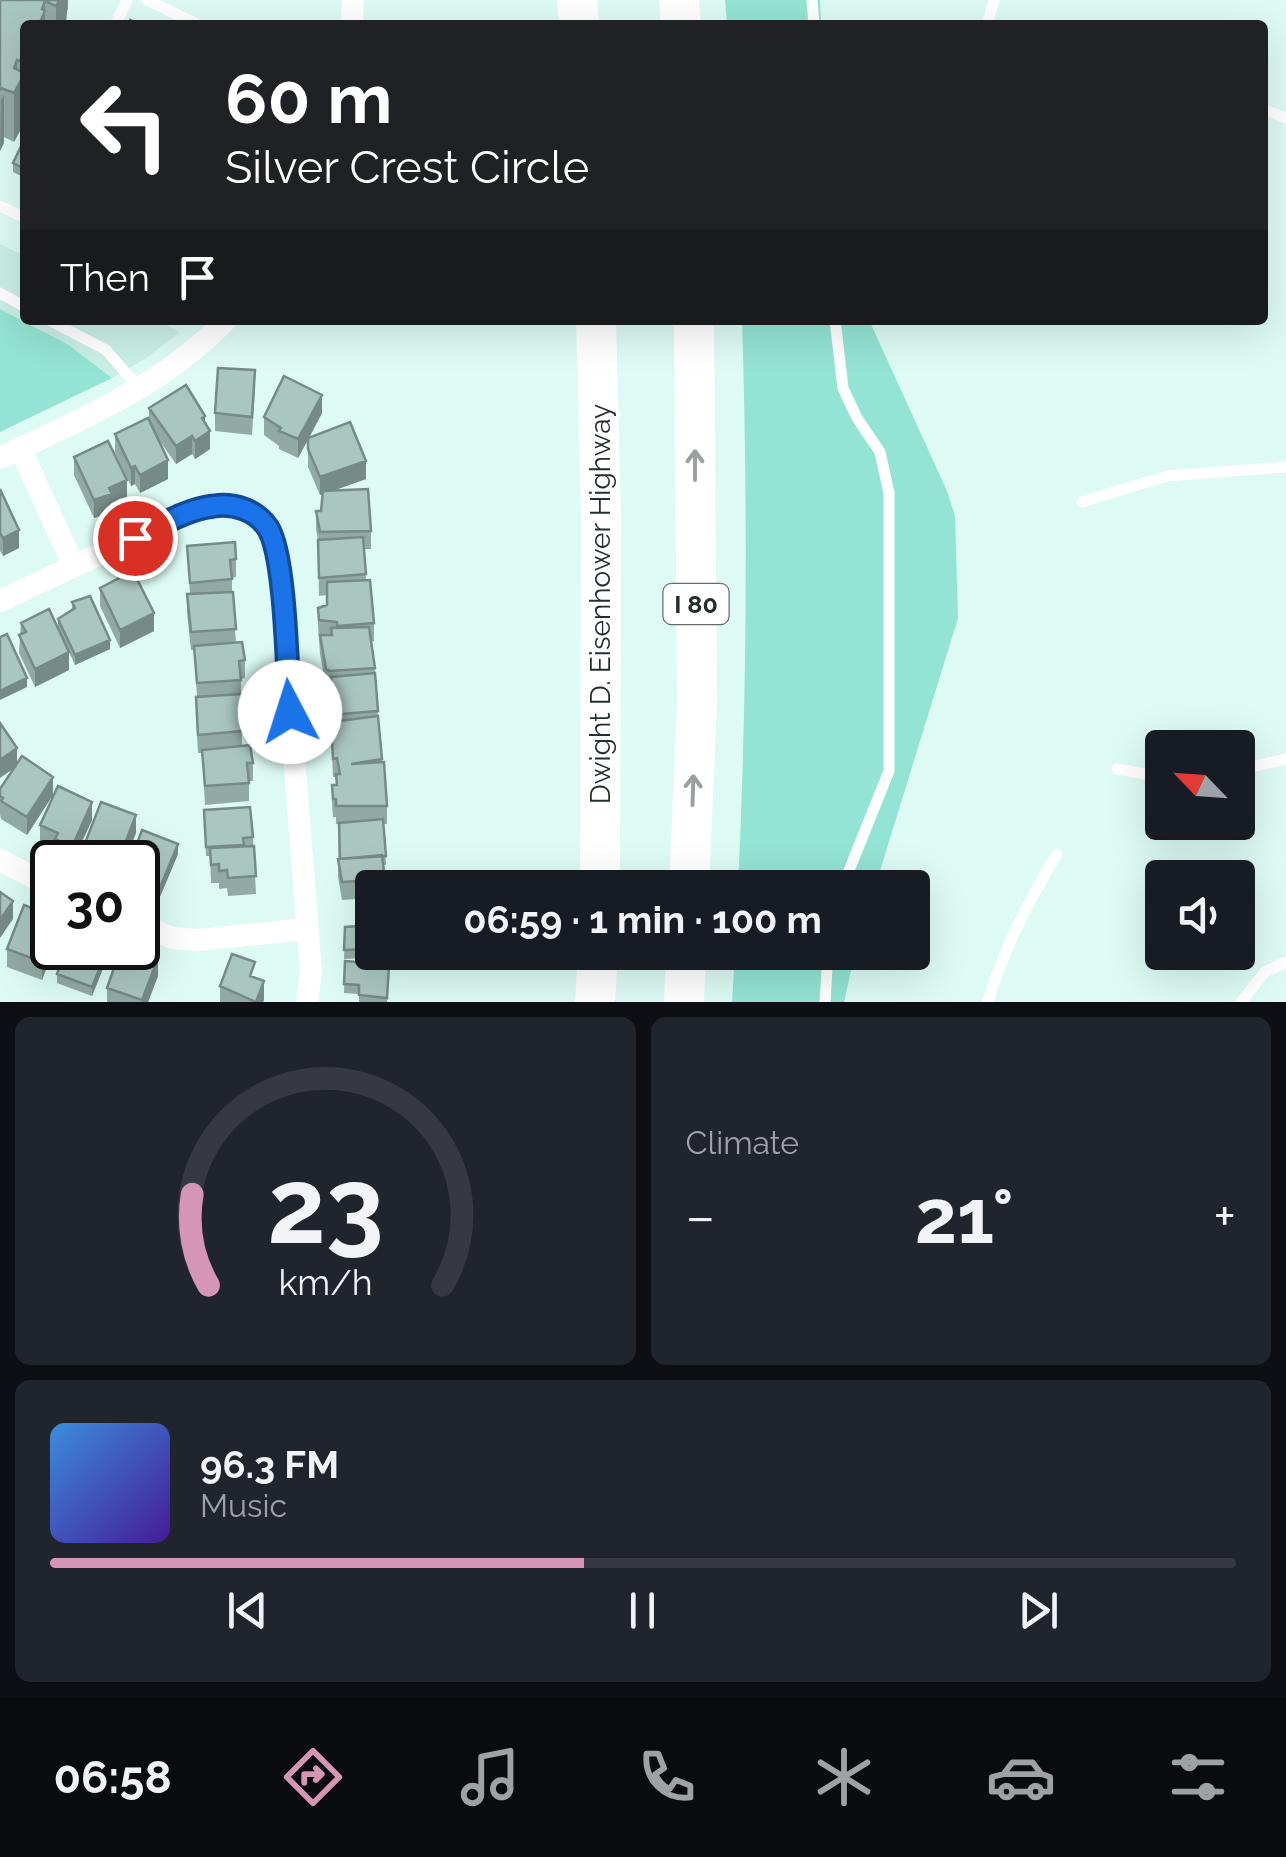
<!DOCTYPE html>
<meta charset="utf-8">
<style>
:root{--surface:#171b24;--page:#20242c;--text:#f1f3f6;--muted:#9ea1a6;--line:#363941;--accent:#d496b3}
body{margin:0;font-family:Raleway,sans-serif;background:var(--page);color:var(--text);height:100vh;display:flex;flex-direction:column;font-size:38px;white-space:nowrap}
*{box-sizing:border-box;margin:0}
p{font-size:32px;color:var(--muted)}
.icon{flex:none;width:55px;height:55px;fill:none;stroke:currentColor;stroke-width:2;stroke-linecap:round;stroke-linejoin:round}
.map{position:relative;height:1002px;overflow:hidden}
.details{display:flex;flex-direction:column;gap:15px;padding:15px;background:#0d0f14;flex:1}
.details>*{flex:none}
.top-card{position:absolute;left:20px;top:20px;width:1248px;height:305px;border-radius:10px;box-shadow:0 10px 40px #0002;background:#202124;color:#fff;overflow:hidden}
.needle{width:65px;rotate:295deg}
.controls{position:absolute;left:1145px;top:730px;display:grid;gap:20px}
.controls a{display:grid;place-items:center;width:110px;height:110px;border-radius:10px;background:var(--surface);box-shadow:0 10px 40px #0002;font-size:50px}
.speed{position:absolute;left:30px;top:840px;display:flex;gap:20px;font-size:50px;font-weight:700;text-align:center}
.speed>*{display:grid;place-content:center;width:130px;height:130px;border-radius:50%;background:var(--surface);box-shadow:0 10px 40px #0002;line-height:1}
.speed .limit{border:5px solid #111;border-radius:15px;background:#fff;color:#111}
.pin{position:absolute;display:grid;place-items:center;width:85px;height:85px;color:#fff;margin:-42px;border:5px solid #fff;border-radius:50%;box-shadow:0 2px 10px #0007}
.me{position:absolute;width:110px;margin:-55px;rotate:355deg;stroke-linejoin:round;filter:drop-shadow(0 0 8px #0008)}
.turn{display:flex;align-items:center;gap:35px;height:210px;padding:0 40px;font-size:45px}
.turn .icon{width:130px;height:130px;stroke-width:2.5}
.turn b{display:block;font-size:70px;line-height:85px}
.then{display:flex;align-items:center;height:95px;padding:0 40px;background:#0003;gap:20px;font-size:38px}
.big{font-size:75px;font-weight:700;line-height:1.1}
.details .widget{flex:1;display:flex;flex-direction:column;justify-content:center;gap:15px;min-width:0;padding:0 35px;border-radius:15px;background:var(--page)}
.details .dial{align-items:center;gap:0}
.dial svg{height:260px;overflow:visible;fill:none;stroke:var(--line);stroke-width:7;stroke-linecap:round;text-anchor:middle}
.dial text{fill:var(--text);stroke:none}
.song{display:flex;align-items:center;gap:30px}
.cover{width:120px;height:120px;border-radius:15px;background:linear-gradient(135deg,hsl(210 70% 55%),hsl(260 70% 35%))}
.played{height:10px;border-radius:5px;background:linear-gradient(90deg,var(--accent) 45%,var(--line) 45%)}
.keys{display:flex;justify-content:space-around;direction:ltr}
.heat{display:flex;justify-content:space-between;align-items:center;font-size:55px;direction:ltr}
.details .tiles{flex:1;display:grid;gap:15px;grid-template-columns:1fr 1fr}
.widget:last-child{grid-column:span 2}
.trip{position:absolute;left:355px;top:870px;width:575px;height:100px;border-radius:10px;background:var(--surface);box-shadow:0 10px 40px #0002;font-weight:700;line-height:100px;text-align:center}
.tabs{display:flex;height:160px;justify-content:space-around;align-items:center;background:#090b0e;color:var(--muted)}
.tabs .icon{width:70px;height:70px}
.tabs .selected{color:var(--accent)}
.tabs b{font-size:45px;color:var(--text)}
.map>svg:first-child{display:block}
.built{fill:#caefe7}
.green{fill:#93e4d4}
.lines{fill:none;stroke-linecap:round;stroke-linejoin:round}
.lane{stroke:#fff;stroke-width:11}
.street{stroke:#fff;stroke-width:22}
.highway{stroke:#fff;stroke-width:40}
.wall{fill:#92aaa5}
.shaded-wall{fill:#778b86}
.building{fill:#aac6c0;stroke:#778b86;stroke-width:2.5}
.oneway{stroke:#9ca1a0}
.route-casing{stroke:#114b97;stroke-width:25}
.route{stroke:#1a73e8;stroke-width:18}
.labels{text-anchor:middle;stroke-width:8;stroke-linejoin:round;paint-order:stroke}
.shield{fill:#fff;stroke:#666d6b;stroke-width:2.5}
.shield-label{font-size:25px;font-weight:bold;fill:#242f2c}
.street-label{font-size:28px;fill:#242f2c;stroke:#fff}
</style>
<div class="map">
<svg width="1286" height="1002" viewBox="0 0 1286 1002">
<rect width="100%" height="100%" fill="#ddfaf4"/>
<path class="built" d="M0 244 25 256V320H156L180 332 145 359 112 378 69 345 0 309Z"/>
<path class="green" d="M725 0H820L821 25H727Z
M0 309 69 345 112 378 0 432Z
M742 320H869L947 491 955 516 958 618 875 887 738 888C747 698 748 509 742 320Z
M735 953H855L844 1002H732Z"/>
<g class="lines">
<path class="lane" d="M147 0 199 25
M812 0 814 25
M115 25 127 0
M987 25 994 0
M1262 109 1286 118
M0 206 25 218
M0 293 25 307
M49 320 106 350 139 388
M835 320 843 388 857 418 880 452 889 493V771L842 888
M1082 502 1167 476 1286 467
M1117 769 1162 777
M1238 770 1286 759
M825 1002 828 952
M988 1002C1004 948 1028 902 1057 854
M1241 1002 1265 972 1286 962"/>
<path class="street" d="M352 25 353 0
M20 448 74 566
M0 458C80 421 165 384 226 320
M0 601 196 509 216 505 249 510 261 520 270 531 279 568 311 971 307 1002
M0 860 52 887
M138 923 172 938 198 940 307 929"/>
<path class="highway" d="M577 0 579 25
M679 0 681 25
M596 320 601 518 600 888
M689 888 697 703 694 320
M595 1002 598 952
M684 1002 686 952"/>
</g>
<path class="wall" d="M0 0H68V9L66 13V25H25L14 142 4 137V143L0 151Z
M25 138V178L13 172V163Z
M255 388 252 435 215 431V413Z
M149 408 205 423 210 449 195 459 192 454 176 464 157 437 168 479 140 493 135 484 131 486 115 452V434L149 421Z
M322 413 309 438 366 479 333 491 371 531V549H364L366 580 374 623V641L371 642 375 668 378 718 387 806V824H384L386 865H383L372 888V907L359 908 357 899 342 900 338 877 339 824H336V817H333L332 803V785H336V777H333L331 733H329L328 714V696H331V689L326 687 320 654 318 626V608L327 605V595L319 596 318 540 316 529V511H321L322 494 320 495 308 467V440L298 458 279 449V446L264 435V417Z
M74 457 127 498 112 505V512L94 518 74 475Z
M0 489 19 548 3 556 0 551Z
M187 546 236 559V577L232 578V592L236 642 245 660V678L241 679 242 746 253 763V781H249V801L205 805 202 753H198L196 715V697H197L194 650H191L187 613V594H190Z
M100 588 154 631 120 648 100 606Z
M72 602 110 649 75 665 58 628V619L72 610Z
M21 623 69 670 35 687 19 653Z
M17 764 53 795 27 835 1 819 0 814V789Z
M204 810 253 837 256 894 228 896 227 888 219 889V883H211L210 856H206Z
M92 820 73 862H66L55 857V850L40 844V825Z
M136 833 124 862H85V843Z
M178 854 159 899 138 888V862Z
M372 913V952H388V957L344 959 345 927 359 926Z
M54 948 42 980 7 967V949Z
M108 956 92 996 57 983V974Z
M345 961 389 965 387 1002H359V994L344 993Z
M158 976 148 1002H107V988Z
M255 978 264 1000 263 1002H220V986Z"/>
<path class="shaded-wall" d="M59 0H68L66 25H56V6Z
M45 1V25H39L42 18V9Z
M25 49V122L14 142V68L17 60V87L20 82V61Z
M1 88V100L4 95V143L0 151Z
M322 395V413L298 458V439Z
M205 416V434L210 431V449L195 459V441L202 418Z
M192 436V454L176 464V446Z
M168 460V479L140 493V475Z
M366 461V479L320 495V477Z
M135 466V484L131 486V468Z
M127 480V498L112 505V512L94 518V500L109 488Z
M19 530V548L3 556V538Z
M154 613V631L120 648V630Z
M110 640V649L75 665V655Z
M69 652V670L35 687V669Z
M27 678V687L0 700V691Z
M17 748V766L0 778V760Z
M53 777V795L27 835V817Z
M92 802V820L72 862V847Z
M136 815V833L124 862H119Z
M178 844V854L159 899V890Z
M13 901V919L0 938V920Z
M52 920V948H54L42 980V962Z
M108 948V956L92 996V987Z
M158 958V976L148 1002H142Z
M264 981V1000L263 1002H256Z"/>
<path class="building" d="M0 0H59L56 6 45 1 42 9 45 11 39 24 36 22 35 25H25V49L20 61 17 60 14 68 25 73 14 93 1 88 0 90Z
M130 20 142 25H128Z
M25 138V169L13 163Z
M218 368 255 370 252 417 215 413Z
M284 376 322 395 298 439 279 431 281 428 264 417Z
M186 385 205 416 202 418 210 431 195 441 192 436 176 446 149 408Z
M148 418 168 460 140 475 135 466 131 468 115 434Z
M350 422 366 461 320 477 308 449V438Z
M108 441 127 480 109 488 112 494 94 500 74 457Z
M0 489 19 530 3 538 0 533Z
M368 489 371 531 320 532 316 511H321L323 491Z
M363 537 366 574 319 578 318 540Z
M235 542 236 559 230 560 232 579 190 583 187 546Z
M133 571 154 613 120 630 100 588Z
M370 580 374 623 337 626V622L319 620 318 608 327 605V582Z
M233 592 236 629 191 632 187 594Z
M90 596 110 640 75 655 58 619 75 608 72 602Z
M49 609 69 652 35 669 19 635 26 632 21 623Z
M369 627 375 668 330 671 326 669 320 635H332L331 628Z
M7 634 27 678 0 691V637Z
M242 642 245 660 239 661 241 680 197 683 194 646Z
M375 673 378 711 329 715 328 696H333L331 677Z
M241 694 242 731 198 735 196 697Z
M378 716 382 759 351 764 384 762 387 806H336V799H333L332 785H337L336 774H340L337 758 333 759 331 722Z
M0 723 17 748 0 760Z
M250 745 253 763H247L249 783 205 786 202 750Z
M22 756 53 777 27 817 1 801 3 798 0 796V789Z
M58 786 92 802 72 847 55 839 58 833 40 825Z
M101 802 136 815 119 859 85 843Z
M250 807 253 837 243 838 244 845 206 847 204 810Z
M383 819 386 856 340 859 339 823Z
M142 830 178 844 159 890 138 878V862H130Z
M254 846 256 876 228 878 227 870 219 871V864L211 865 210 848Z
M382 855 386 888H372V889L359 890 357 881 342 882 338 859Z
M0 892 13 901 0 920Z
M24 905 52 916 50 925 52 926V934L42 962 7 949Z
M360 913H372V949L344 950 345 927 359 926Z
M66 948H108L92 987 57 974Z
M121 948H133L158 958 142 1000 107 988Z
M232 954 255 962 250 976 264 981 256 1002 220 986Z
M345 961 389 965 387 998 359 995V985L344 984Z"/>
<defs><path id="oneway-shaft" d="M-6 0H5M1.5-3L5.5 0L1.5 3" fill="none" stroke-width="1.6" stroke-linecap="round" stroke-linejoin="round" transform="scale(2.5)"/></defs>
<g class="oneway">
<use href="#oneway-shaft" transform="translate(695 465) rotate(-90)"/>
<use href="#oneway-shaft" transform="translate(693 790) rotate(-88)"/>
</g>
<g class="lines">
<g class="route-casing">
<path id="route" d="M135 538C160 526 186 509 214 506 234 503 256 510 268 528 286 557 287 673 290 712"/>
</g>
<use href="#route" class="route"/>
</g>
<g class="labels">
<rect class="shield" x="663.5" y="584" width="65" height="40" rx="8"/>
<g class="shield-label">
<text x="696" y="613">I 80</text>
</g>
<g class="street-label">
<text transform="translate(600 604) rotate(-90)" y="10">Dwight D. Eisenhower Highway</text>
</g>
</g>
</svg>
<div class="controls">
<a><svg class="needle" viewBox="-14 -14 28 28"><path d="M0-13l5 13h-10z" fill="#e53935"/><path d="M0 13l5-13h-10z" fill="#9ea1a6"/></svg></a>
<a><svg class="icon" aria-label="sound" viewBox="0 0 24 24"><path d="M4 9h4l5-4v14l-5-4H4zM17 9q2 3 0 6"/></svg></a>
</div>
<div class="speed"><div class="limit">30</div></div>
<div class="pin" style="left:135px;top:538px;background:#d93025"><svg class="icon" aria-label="arrive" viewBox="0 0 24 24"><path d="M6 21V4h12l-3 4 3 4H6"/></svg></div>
<svg class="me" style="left:290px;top:712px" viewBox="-20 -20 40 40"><circle r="19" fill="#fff"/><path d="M0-13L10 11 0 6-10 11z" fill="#1a73e8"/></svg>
<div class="trip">06:59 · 1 min · 100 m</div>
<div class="top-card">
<div class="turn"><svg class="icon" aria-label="left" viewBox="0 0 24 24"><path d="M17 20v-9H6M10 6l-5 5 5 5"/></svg><div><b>60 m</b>Silver Crest Circle</div></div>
<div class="then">Then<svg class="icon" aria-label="arrive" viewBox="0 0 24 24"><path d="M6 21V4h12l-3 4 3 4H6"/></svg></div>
</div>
</div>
<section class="details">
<div class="tiles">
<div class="widget dial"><svg viewBox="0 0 100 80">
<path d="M14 69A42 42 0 1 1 86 69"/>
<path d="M14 69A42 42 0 0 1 9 41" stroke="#d496b3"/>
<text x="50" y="56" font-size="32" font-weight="700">23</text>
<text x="50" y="72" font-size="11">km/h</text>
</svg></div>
<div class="widget"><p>Climate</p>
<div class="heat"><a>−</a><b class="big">21°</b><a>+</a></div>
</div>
<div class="widget">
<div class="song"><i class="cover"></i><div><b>96.3 FM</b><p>Music</p></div></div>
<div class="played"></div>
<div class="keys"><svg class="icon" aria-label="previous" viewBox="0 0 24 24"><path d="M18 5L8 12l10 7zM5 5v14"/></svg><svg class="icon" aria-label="pause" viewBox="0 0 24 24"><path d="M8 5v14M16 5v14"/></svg><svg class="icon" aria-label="next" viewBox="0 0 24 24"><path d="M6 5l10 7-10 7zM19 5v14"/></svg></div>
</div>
</div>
</section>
<nav class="tabs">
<b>06:58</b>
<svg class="icon selected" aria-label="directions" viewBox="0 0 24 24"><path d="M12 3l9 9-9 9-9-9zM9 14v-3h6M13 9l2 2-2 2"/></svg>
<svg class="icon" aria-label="music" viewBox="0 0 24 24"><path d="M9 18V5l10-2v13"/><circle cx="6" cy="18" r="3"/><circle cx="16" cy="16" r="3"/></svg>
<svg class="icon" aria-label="phone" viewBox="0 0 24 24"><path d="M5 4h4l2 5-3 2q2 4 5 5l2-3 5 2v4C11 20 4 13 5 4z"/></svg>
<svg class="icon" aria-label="climate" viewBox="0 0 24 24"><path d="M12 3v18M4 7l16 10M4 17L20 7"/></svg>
<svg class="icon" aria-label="car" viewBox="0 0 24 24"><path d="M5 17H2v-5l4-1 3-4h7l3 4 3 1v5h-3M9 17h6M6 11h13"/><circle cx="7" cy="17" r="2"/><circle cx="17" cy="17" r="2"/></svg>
<svg class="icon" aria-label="filters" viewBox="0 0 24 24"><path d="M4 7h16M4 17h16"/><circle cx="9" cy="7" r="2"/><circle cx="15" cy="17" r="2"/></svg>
</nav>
